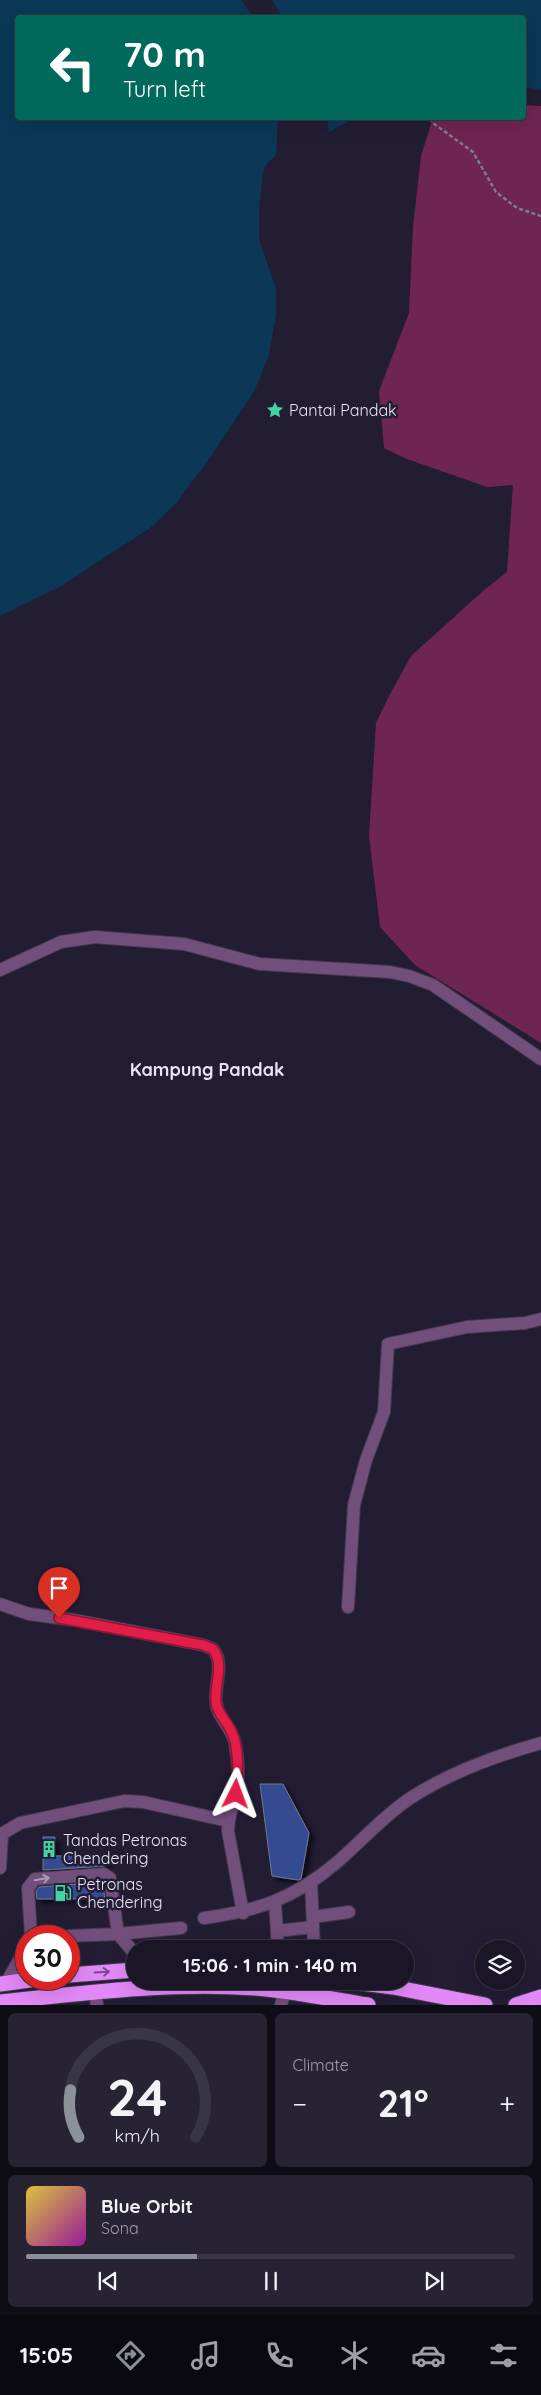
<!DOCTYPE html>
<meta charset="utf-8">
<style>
:root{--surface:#1a1627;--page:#272333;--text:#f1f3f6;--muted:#9f9fa7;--line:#383544;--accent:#8c9099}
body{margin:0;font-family:Quicksand,sans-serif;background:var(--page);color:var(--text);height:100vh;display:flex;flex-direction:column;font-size:19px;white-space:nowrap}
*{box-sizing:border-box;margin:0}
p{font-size:16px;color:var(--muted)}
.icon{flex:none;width:28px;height:28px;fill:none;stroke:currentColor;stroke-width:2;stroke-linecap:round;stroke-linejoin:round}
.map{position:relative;height:2005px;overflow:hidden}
.side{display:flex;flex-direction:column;gap:8px;padding:8px;background:#0e0c15;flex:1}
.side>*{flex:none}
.hud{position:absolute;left:15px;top:15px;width:511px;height:105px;border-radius:5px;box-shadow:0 5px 20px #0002,0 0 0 1px var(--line);background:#00695c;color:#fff;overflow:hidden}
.fabs{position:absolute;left:475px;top:1940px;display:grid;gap:10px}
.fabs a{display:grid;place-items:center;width:50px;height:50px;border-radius:50%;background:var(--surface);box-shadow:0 5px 20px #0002,0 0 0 1px var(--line);font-size:25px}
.speed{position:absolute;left:15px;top:1925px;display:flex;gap:10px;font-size:25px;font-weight:700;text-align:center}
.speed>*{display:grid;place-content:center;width:65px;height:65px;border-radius:50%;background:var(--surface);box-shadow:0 5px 20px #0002,0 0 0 1px var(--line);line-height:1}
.speed .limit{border:8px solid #d22;background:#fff;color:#111}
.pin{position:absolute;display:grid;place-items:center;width:42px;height:42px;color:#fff;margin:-51px -21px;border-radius:50% 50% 50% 0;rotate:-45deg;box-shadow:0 0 5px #0007}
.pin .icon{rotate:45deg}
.me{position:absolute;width:55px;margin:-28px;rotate:3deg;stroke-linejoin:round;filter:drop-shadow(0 0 4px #0008)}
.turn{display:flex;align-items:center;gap:18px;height:105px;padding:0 25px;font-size:22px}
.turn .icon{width:65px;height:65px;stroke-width:2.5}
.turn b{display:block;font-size:35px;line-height:42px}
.big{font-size:38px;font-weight:700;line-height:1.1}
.side .card{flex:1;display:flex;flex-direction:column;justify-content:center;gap:8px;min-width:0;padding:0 18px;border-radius:8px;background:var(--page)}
.side .dial{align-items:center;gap:0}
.dial svg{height:130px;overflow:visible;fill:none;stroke:var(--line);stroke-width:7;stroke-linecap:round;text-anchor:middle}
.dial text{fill:var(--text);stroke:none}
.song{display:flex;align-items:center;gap:15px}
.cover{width:60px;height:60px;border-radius:8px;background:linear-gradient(135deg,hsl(50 70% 55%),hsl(300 70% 35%))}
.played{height:5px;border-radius:2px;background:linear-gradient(90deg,var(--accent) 35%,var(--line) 35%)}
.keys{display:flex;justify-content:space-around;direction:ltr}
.heat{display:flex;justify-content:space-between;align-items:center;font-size:28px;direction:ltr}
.side .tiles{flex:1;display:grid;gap:8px;grid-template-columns:1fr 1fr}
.card:last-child{grid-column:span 2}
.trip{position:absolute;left:126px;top:1940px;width:288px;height:50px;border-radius:25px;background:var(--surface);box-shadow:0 5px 20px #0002,0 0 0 1px var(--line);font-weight:700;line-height:50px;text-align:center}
.tab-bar{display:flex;height:80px;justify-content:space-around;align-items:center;background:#0a0910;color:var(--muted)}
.tab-bar .icon{width:35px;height:35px}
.tab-bar .on{color:var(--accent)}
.tab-bar b{font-size:22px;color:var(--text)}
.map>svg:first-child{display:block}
.forest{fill:#6f2553}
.water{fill:#0b3856}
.pier{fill:#231d34}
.building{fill:#364b91;stroke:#6e7994;filter:url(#shadow)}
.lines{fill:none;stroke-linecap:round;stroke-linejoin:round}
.minor-casing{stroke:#3f394f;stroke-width:14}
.highway-casing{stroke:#3f394f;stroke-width:17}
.path{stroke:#807c8f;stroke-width:2.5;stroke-dasharray:4 2.5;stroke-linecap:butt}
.minor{stroke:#724e7a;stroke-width:12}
.highway{stroke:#e288f7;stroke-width:15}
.oneway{stroke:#ad9ab8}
.oneway2{stroke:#794d8c}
.route-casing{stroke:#92132f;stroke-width:12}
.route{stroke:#e11d48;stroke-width:9}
.labels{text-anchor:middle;stroke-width:5;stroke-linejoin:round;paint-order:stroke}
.poi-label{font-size:16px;fill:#e8e5f5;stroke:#231d34;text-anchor:start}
.neighbourhood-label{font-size:18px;font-weight:bold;fill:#e8e5f5;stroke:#231d34}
</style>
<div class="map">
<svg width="541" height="2005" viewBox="0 0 541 2005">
<defs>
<filter id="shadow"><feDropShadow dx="4.5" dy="4.5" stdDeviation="2.5" flood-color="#0009"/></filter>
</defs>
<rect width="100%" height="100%" fill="#231d34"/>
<path class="forest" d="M524 105 541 106V1043L415 965 380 927 369 836 376 723 388 698 411 656 483 591 507 572 513 485 487 487 407 459 384 448 379 391 409 313 413 227 421 156 433 118H524Z"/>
<path class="water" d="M0 0H541V90L524 87V18H18V118H354L329 132 276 155 266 165 263 172 259 209V239L276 289V315L269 355 254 392 210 458 176 503 150 528 61 586 0 616Z"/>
<path class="pier" d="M241 0H272L282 17H253Z
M278 118H327L329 132 276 155Z"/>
<path class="building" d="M260 1784H283L309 1833 301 1879 298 1880 272 1876Z
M43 1837H55V1856L105 1855V1866L43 1870Z
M102 1882 105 1899H37L36 1891 39 1887Z"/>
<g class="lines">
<g class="minor-casing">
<path id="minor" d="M0 970 61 942 95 937 184 944 260 964 390 972 409 976 433 985 541 1059
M0 1604 29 1614 74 1620 203 1645 213 1649C225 1665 214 1684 216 1702 217 1717 232 1727 235 1743 238 1758 239 1778 236 1793 233 1806 228 1817 228 1831L243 1913
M348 1607 354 1505 366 1460 384 1412 388 1344 467 1327 525 1323 541 1319
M0 1835 20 1823 124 1801 143 1802 228 1821
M0 1868 2 1835
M311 1882 314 1949
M275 1902 278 1949
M313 1917 349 1912
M204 1918C257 1911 293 1899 335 1864 360 1843 381 1818 409 1799 448 1773 495 1756 541 1743
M277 1931 313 1927
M31 1936 28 1888 35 1879 104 1874 110 1878 118 1934 181 1928
M69 1936 118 1934 135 1954
M6 1983 26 1948
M95 1991 97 2005
M281 2005 285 1991"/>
</g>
<g class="highway-casing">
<path id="highway" d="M69 1975 135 1970
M346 1981 393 1987 485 2005
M0 1984 37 1979
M0 2002C84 1993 170 1982 255 1988 293 1991 330 1999 368 2005
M516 2005 541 1997"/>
</g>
<path class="path" d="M430 118 433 123 473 152 496 192 517 208 541 216"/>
<use href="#minor" class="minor"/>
<use href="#highway" class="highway"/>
</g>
<defs><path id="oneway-shaft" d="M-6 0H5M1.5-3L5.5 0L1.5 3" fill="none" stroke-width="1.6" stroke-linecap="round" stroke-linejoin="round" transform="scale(1.25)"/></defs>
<use class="oneway" href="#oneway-shaft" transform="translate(42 1879) rotate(-9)"/>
<use class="oneway2" href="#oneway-shaft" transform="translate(102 1972) rotate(-3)"/>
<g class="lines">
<g class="route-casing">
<path id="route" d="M59 1618 203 1645 213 1649C225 1665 214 1684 216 1702 217 1713 225 1719 230 1729 240 1746 238 1774 236 1794"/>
</g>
<use href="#route" class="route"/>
</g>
<defs>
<g id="sight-bare" transform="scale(1.35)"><path d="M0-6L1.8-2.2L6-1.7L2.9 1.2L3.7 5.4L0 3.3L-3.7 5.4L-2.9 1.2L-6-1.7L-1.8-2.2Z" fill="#3fd4a2" stroke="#231d34" stroke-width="2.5" paint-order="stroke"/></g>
<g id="building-bare" transform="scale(1.35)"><path d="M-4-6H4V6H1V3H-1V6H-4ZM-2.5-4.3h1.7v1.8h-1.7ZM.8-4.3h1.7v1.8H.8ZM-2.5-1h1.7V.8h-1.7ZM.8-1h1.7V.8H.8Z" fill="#3fd4a2" stroke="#231d34" stroke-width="2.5" paint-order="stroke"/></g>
<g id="fuel-bare" transform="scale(1.35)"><path d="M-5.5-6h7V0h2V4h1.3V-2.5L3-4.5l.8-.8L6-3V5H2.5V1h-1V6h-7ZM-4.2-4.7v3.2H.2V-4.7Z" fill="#3fd4a2" stroke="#231d34" stroke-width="2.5" paint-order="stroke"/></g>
</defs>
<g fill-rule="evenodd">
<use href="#sight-bare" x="275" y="410"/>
<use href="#building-bare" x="49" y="1849"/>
<use href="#fuel-bare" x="63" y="1893"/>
</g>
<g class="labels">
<g class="poi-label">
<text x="289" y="416">Pantai Pandak</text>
<text x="63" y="1846">Tandas Petronas<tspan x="63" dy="18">Chendering</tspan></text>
<text x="77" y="1890">Petronas<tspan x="77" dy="18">Chendering</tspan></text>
</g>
<g class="neighbourhood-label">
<text x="207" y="1076">Kampung Pandak</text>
</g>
</g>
</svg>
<div class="fabs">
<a><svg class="icon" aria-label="layers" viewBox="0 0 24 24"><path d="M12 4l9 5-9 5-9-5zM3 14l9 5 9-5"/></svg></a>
</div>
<div class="speed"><div class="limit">30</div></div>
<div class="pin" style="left:59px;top:1618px;background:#d93025"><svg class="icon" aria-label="arrive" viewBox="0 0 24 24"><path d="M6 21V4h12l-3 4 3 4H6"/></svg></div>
<svg class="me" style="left:236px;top:1794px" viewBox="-20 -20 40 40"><path d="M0-17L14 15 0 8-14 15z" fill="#e11d48" stroke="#fff" stroke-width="4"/></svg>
<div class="trip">15:06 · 1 min · 140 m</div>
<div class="hud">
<div class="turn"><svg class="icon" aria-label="left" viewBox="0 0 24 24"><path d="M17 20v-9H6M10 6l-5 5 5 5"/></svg><div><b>70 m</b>Turn left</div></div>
</div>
</div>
<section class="side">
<div class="tiles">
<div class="card dial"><svg viewBox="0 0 100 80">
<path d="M14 69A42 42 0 1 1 86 69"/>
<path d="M14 69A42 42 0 0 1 9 40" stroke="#8c9099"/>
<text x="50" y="56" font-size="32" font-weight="700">24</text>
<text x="50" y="72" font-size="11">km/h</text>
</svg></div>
<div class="card"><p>Climate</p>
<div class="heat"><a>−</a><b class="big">21°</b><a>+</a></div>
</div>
<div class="card">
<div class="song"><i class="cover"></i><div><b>Blue Orbit</b><p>Sona</p></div></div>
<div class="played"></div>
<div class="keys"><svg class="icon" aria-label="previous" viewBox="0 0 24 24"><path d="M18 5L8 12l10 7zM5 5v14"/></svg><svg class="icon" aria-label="pause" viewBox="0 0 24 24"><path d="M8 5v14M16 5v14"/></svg><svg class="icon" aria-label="next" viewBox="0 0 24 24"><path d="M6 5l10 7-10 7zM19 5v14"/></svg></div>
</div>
</div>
</section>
<nav class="tab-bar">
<b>15:05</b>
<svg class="icon on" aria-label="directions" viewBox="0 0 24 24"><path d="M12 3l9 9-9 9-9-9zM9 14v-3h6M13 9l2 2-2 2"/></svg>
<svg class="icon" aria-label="music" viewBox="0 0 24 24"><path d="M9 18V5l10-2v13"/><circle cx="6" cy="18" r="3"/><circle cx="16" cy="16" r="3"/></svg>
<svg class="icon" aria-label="phone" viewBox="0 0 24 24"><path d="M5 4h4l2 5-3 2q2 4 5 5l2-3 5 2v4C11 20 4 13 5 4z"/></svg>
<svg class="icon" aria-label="climate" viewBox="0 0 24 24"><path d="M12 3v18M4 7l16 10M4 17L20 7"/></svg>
<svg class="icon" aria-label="car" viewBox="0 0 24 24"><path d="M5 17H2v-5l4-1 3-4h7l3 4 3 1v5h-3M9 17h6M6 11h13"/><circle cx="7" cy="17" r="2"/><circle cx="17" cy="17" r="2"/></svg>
<svg class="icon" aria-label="filters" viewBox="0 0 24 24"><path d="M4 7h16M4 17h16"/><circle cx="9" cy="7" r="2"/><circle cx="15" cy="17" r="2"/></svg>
</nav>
